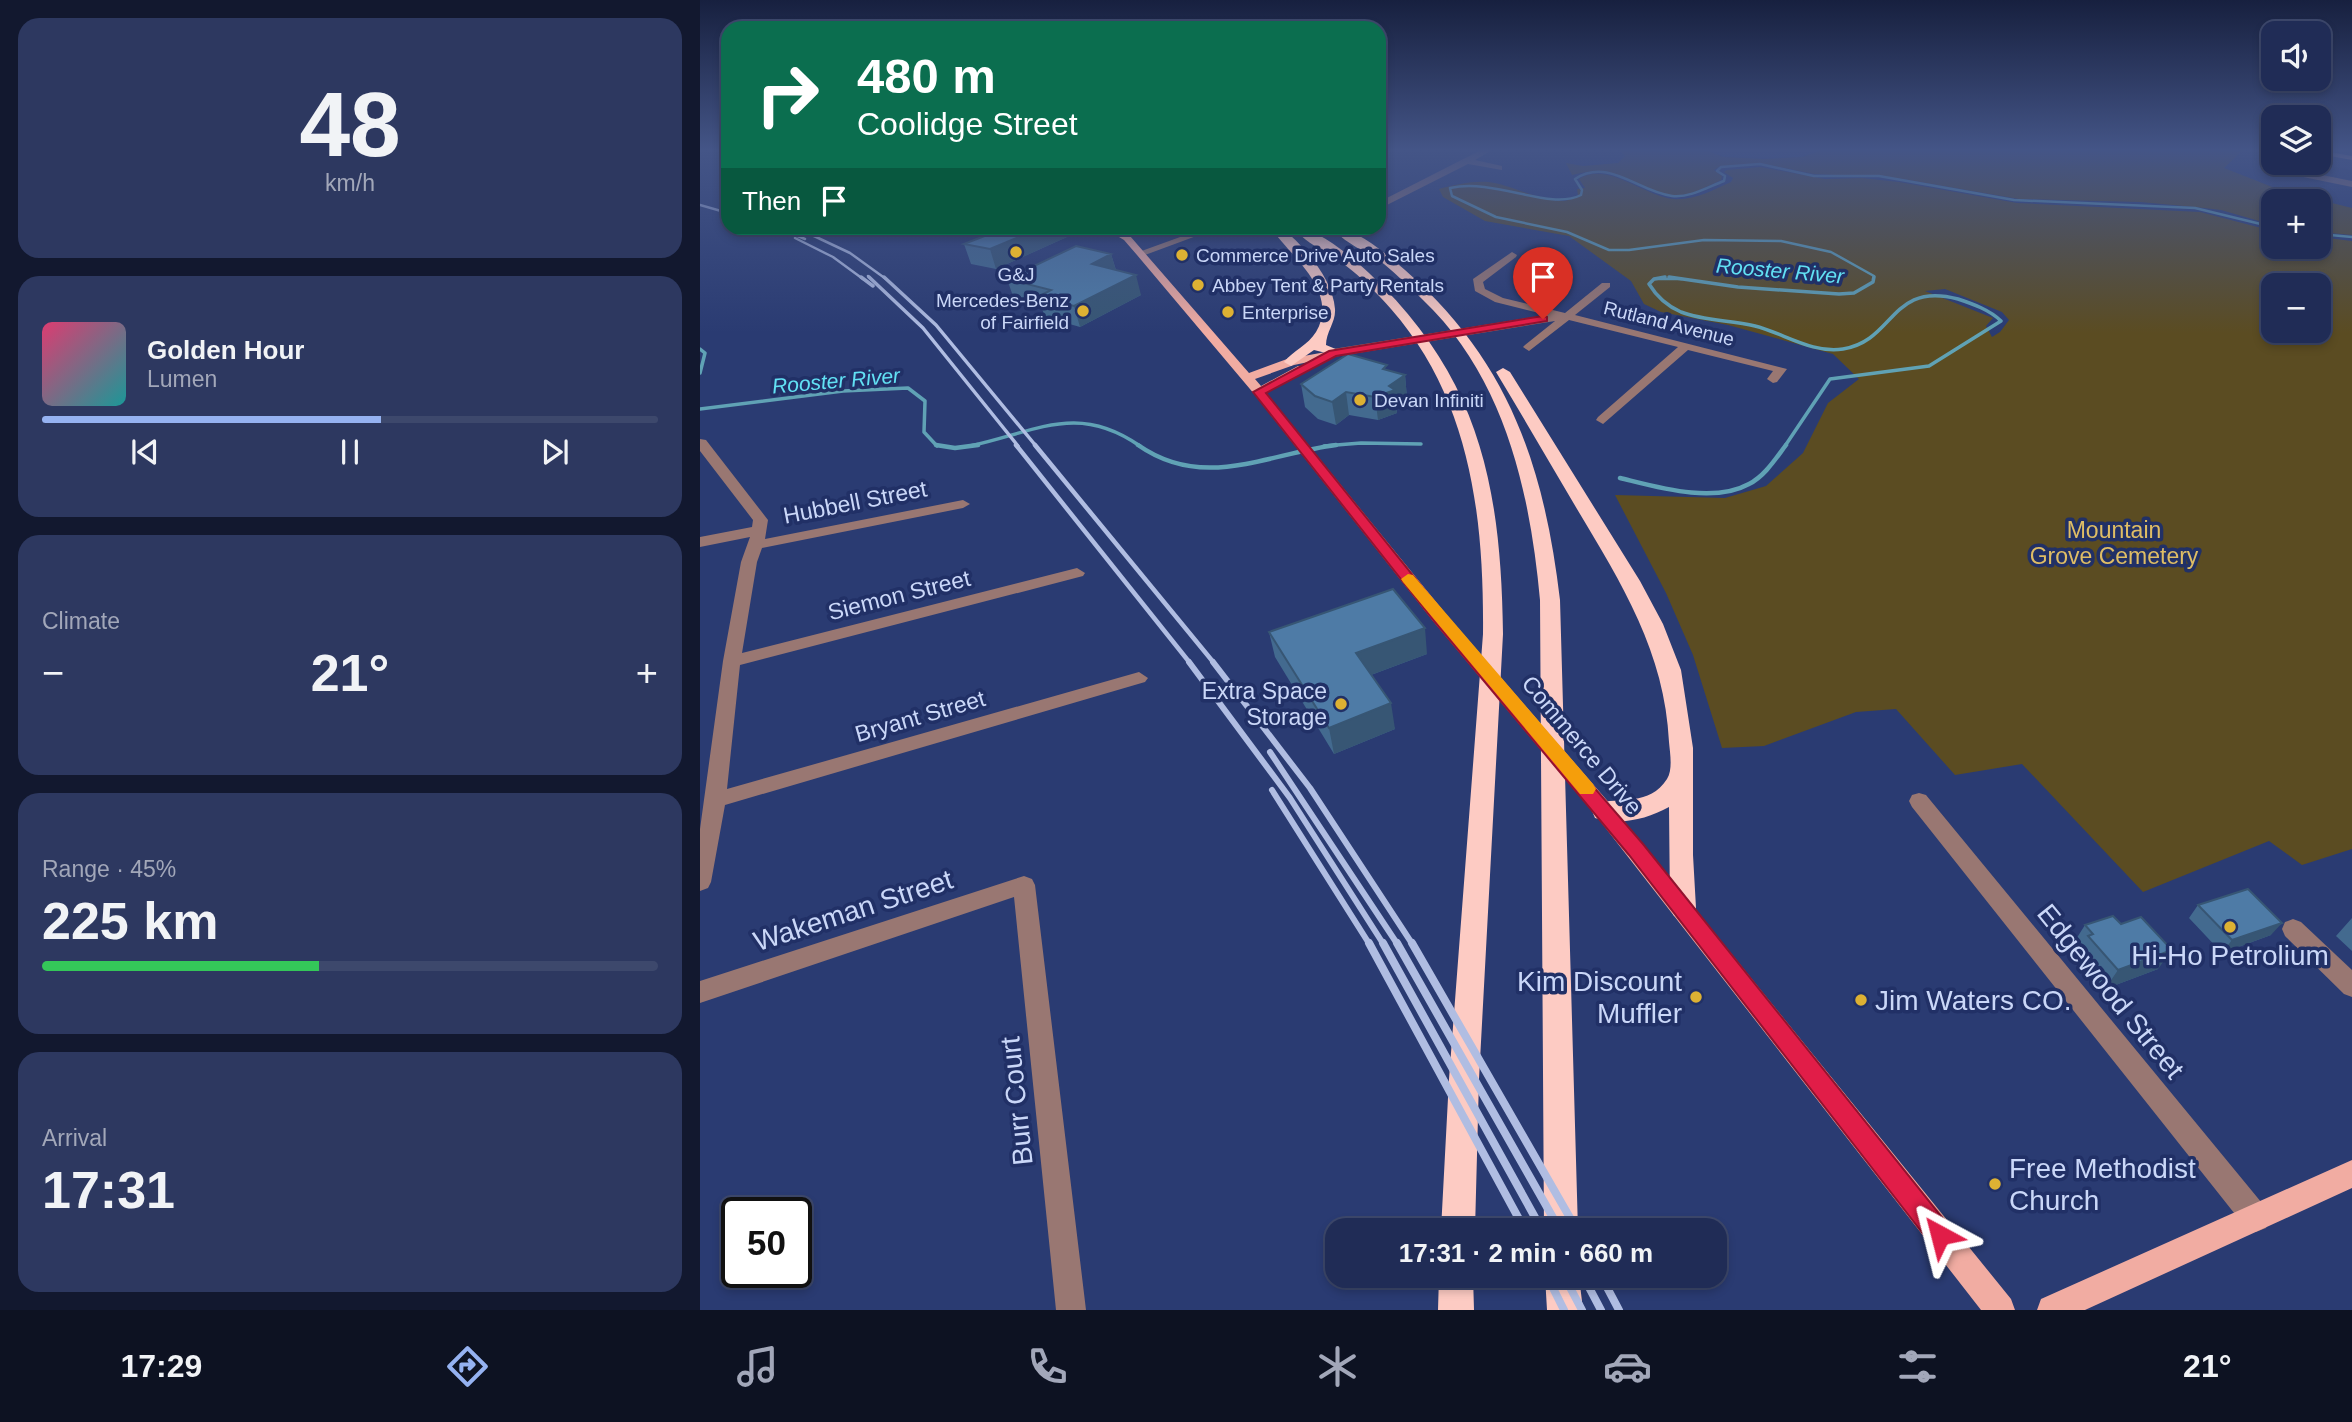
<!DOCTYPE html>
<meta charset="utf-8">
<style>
:root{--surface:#202c56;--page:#2d3860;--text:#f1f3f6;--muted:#a2a7b9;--line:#3d486c;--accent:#95b2f1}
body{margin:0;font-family:Helvetica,sans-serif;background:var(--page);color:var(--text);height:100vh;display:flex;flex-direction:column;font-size:26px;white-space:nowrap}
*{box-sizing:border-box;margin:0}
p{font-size:23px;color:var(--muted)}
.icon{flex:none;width:38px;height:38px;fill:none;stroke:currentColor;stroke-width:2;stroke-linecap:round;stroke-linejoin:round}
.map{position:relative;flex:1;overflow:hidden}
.panel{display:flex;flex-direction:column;gap:18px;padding:18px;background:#12182f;width:700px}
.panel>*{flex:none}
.guide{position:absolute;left:21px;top:21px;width:665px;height:214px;border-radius:21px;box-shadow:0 4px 10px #0003,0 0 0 2px var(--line);background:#0b6e4f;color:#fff;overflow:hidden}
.tools{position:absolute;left:1561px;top:21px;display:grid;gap:14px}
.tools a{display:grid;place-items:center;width:70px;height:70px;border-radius:14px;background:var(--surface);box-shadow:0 4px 10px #0003,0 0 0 2px var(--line);font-size:35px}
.speed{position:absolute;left:21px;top:1197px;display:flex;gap:14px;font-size:35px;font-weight:700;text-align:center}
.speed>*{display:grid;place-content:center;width:91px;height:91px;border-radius:50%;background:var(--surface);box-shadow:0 4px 10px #0003,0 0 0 2px var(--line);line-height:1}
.speed .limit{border:4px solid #111;border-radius:10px;background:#fff;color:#111}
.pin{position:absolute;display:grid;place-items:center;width:60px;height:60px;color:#fff;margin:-72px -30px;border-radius:50% 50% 50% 0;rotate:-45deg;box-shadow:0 0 7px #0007}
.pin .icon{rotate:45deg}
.me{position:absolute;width:77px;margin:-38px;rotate:322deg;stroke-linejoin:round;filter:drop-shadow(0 0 5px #0008)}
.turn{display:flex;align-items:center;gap:24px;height:147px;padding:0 21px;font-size:32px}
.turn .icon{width:91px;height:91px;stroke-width:2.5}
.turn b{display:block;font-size:49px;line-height:60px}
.then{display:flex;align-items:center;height:66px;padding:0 21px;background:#0003;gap:14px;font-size:26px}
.big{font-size:52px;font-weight:700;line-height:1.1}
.panel .card{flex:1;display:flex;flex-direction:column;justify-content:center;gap:10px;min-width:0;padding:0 24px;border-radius:21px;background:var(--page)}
.panel .dial{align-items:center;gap:0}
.dial b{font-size:91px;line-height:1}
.song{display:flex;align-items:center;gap:21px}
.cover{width:84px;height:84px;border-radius:10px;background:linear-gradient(135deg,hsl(340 70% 55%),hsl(180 70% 35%))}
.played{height:7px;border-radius:4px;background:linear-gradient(90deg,var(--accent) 55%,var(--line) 55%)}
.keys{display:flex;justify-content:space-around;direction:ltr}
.heat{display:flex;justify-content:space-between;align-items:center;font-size:38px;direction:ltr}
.charge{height:10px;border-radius:5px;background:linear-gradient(90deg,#34c759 45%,var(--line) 0)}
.trip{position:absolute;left:625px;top:1218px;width:402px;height:70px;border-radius:21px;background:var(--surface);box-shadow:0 4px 10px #0003,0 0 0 2px var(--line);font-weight:700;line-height:70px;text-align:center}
.tab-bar{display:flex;height:112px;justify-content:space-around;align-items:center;background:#0d1222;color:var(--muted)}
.tab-bar .icon{width:49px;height:49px}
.tab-bar .active{color:var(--accent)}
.tab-bar b{font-size:32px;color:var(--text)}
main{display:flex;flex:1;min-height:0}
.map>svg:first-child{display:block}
.built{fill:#304381}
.green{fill:#5b4c22;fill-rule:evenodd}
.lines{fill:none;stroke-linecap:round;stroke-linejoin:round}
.stream-far2{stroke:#60a2b5;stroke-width:2.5}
.stream-far1{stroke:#60a2b5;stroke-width:3.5}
.stream{stroke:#60a2b5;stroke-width:4.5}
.minor{fill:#997772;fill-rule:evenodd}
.major{fill:#f1aca2;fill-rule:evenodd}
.highway{fill:#fdcbc3;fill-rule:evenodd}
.rail-far4{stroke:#b0bde2;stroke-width:2.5}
.rail-far3{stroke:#b0bde2;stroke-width:3.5}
.rail-far2{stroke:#b0bde2;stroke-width:4.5}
.rail-far1{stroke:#b0bde2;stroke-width:6}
.rail{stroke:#b0bde2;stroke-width:8}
.wall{fill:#436a8f}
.shaded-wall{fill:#375674}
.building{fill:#4e7ba6;stroke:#375674;stroke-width:2}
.route{fill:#e11d48;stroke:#92132f;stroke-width:2}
.slow{fill:#f59e0b}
.poi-dot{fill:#ddb133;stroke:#213066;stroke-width:2.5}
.labels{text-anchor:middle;stroke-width:7;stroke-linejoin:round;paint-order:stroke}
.far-poi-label{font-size:19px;fill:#cad7f8;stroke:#213066;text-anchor:start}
.far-street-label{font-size:19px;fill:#cad7f8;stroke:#213066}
.far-water-label{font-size:21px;font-style:italic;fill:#62e1f4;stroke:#213066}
.street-label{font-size:23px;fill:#cad7f8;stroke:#213066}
.park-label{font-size:23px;fill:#dfbd65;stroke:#213066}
.poi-label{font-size:23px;fill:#cad7f8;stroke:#213066;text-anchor:end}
.near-street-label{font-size:28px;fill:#cad7f8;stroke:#213066}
.near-poi-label{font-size:28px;fill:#cad7f8;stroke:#213066;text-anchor:start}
</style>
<main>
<section class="panel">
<div class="card dial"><b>48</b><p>km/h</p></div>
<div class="card">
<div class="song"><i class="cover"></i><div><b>Golden Hour</b><p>Lumen</p></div></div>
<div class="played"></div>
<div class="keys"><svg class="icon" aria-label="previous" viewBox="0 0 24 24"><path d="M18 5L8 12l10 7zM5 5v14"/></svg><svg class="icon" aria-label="pause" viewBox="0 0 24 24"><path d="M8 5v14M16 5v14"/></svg><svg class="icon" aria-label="next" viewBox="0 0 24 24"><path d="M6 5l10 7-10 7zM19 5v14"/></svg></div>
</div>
<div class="card"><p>Climate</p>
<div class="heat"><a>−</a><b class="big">21°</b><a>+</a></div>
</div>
<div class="card"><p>Range · 45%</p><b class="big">225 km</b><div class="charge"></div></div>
<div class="card"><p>Arrival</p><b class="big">17:31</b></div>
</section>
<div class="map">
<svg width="1652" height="1310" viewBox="0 0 1652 1310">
<rect width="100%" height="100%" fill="#2a3b72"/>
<path class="built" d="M1004 149H1122L1101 157 1064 158 1023 156Z
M1619 149H1652V170L1630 166 1620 168 1602 163H1619Z"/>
<path class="green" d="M919 149H1003L1023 157 1063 159 1102 157 1125 149H1544L1524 168 1580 190 1652 208V235L1619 232V201H1573V225L1521 210 1495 207 1440 202 1319 199 1197 178 1114 174 1064 164 1019 167 1014 170 1022 176 1021 180C1006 187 987 198 970 195 928 189 920 162 872 175L866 163 883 166 918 163 925 156Z
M1060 167 1125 179 1162 178 1199 182 1317 203 1500 212 1573 231V247H1619V237L1652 241V849L1602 865 1569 841 1443 892 1322 764 1255 775 1196 709 1156 712 1064 746 1022 748 993 655 966 593 915 495 1025 498 1066 486 1103 453 1128 403 1159 379 1133 354 1028 325 961 312 944 304 931 281 869 236 785 221 743 197 739 189C755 185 771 181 788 182 811 183 860 213 878 195L877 189 885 188 879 179C907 161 942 195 973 199 993 201 1013 190 1031 182L1033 178 1024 172 1027 170ZM1619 285V331H1573V285ZM1245 289 1302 312 1309 320 1300 332 1292 337 1286 326 1293 318 1225 291Z"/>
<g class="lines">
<path class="stream-far2" d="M1619 234 1652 237
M954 279H982
M1173 279 1174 276 1131 252 1081 241 1004 240 929 250H909L867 232 796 217 752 196 750 188C796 178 849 211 881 195L882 190 875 179C909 157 938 192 972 196 990 198 1008 187 1024 181L1025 176 1017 171 1021 167 1060 164 1114 176H1179L1314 200 1495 208 1573 227"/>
<path class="stream-far1" d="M965 277 954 279 949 284C957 297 967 306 981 312 1004 321 1031 320 1055 326 1083 333 1113 354 1143 349 1195 341 1190 281 1258 299 1273 304 1290 310 1301 321L1229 366 1130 379 1085 446
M969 277 1038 287 1139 294 1154 293 1173 282 1174 277
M0 349 5 353 0 373
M0 409 143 391 208 388 225 401 224 432 237 446
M270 446C336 432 377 402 440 446
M624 446 661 443 721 444"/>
<path class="stream" d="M236 445 255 448 278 445
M438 445C504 491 566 454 636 445
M920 478C957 487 1013 504 1049 484 1065 476 1076 458 1086 445"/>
<path class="minor" d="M679 149H690L679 154Z
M783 149H794L775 160 802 166V170L768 164 679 209V202Z
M1577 166 1652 181V187L1574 171Z
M505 228H518L445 255 436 253Z
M812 252 817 255 816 257 783 282 785 289 803 298 865 313 902 283H910V287L875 315 1087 369 1077 382 1073 383 1067 379 1073 371 988 350 903 424 896 420 898 417 978 347 869 320 829 351 823 347 825 345 855 321 633 357 627 353 633 349 847 315 795 302 775 291 773 279Z
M0 439 6 440 68 520 65 539 263 500 270 504 263 508 62 548 57 562 42 653 377 568 385 573 383 576 40 665 27 789 439 672 448 678 445 682 25 805 11 882 8 888 0 891V829L23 661 41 562 50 537 0 547V537L52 527 53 520 0 451Z
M1219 793 1226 795 1566 1208 1570 1218 1566 1228 1556 1232 1546 1228 1212 807 1209 801 1212 795Z
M324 876 332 879 335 885 386 1310H356L314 897 0 1003V981Z
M1593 919 1601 922 1652 970V997L1644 994 1585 936 1582 929 1585 922Z"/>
<path class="major" d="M1619 150 1652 156V160L1619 154Z
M404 228H415L430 236 549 373 587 359 637 350V356L594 365 555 379 561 386 598 366H606V372L566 393 745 613 911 805 1311 1299 1315 1310H1281L897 817 733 621 555 395 437 255 424 240Z
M1652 1160V1188L1385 1310H1337L1341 1299Z"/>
<path class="highway" d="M571 228H582C604 246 633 279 635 309 636 322 626 332 626 345L638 350V356L614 350 591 366 584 362C593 351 608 345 616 332 640 291 590 256 571 228Z
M594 228C619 228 650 256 669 273 780 377 801 487 803 634L779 1079 775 1230H741L749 1079 783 634C784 518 771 400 691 309 678 294 661 277 645 265 629 254 604 242 594 228Z
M633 228C657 228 686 254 705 270 809 361 844 466 860 600L878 1230H844L840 600C830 492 805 378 723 300 711 288 697 275 684 264 668 252 643 243 633 228Z
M803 368 810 372 940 581 963 624 981 670 993 748V855L996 908 992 916 983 919 974 916 970 908 969 807C947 819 920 826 895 818L892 811 895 804C921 796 949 807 967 779 973 770 970 753 969 742 965 653 922 584 877 509 850 463 823 417 796 372Z
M739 1276H773L774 1310H738Z
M845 1276H879L883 1310H847Z"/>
<path class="rail-far4" d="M0 205 28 213
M78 228 105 239
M97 228 150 253 186 279
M95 238 133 257 163 279
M168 276 171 279"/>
<path class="rail-far3" d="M161 277 173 286
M169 277 223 328 318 446
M184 277 236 325 336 446"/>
<path class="rail-far2" d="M316 445 490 663
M335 445 514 663"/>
<path class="rail-far1" d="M489 662 590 798 684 945
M513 662 610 788 713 945
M570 752 698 945
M572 790 670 945"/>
<path class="rail" d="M669 943 825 1230
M683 943 842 1230
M697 943 860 1230
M712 943 877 1230
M847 1276 864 1310
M864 1276 882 1310
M883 1276 901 1310
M901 1276 919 1310"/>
</g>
<path class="wall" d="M303 228H377L378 232 296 269 271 264 264 244Z
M411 254 416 270 441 295 380 327 345 317 341 306 314 299 307 279Z
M688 370 705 375 707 398 696 406 697 413 678 420 649 415 636 425 618 419 605 407 601 384Z
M569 632 727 654 671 675 695 729 634 754 575 657Z
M1498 905 1571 935 1522 953 1489 918Z
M1652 918V951L1636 936Z
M1385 925 1458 969 1405 989 1376 955 1379 951 1373 944Z"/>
<path class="shaded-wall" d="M340 228H377L378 232 296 269 290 249Z
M411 254 417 274 392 264Z
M436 275 441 295 380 327 374 306Z
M705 375 707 398 696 406 697 413 678 420 675 397Z
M646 392 649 415 636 425 632 402Z
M725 628 727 654 660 679 656 653Z
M691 703 695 729 634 754 629 728Z
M1582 923 1571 935 1522 953 1532 940Z
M1472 950 1458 969 1405 989 1418 970Z"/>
<path class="building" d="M305 228H340L290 249 264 244Z
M376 246 411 254 392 264 436 275 374 306 338 297 351 290 307 279Z
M648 354 687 365 683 369 705 375 689 386 695 390 675 397 646 392 632 402 615 396 601 384Z
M693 589 725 628 656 653 691 703 629 728 569 632Z
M1548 889 1582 923 1532 940 1498 905Z
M1413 916 1421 924 1441 917 1472 950 1418 970 1388 936 1393 934 1385 925Z"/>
<linearGradient id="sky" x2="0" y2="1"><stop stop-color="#17203f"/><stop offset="0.45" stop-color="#445587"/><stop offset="1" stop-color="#445587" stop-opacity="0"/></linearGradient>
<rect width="1652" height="333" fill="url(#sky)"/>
<path class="route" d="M843 316 847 317V321L636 356 566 393 744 614 943 844 1249 1226 1253 1235 1249 1244 1240 1248 1231 1244 929 855 734 621 553 392 629 351Z"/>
<path class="slow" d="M708 574 713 575 893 784 896 789 893 794H880L703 582 701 579Z"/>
<g class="poi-dot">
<circle cx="316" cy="252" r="7"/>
<circle cx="482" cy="255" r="7"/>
<circle cx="498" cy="285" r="7"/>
<circle cx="383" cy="311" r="7"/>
<circle cx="528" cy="312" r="7"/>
<circle cx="660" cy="400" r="7"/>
<circle cx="641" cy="704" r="7"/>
<circle cx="1530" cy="927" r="7"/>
<circle cx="996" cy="997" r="7"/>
<circle cx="1161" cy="1000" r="7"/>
<circle cx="1295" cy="1184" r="7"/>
</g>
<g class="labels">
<g class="far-poi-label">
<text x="496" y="262">Commerce Drive Auto Sales</text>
<text x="316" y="281" text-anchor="middle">G&amp;J</text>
<text x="512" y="292">Abbey Tent &amp; Party Rentals</text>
<text x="369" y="307" text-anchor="end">Mercedes-Benz<tspan x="369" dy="22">of Fairfield</tspan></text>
<text x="542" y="319">Enterprise</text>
<text x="674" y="407">Devan Infiniti</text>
</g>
<g class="far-street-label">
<text transform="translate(969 323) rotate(14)" y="7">Rutland Avenue</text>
</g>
<g class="far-water-label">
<text transform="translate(1080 271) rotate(5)" y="7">Rooster River</text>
<text transform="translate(136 381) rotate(-5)" y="7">Rooster River</text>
</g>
<g class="street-label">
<text transform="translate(155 502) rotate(-11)" y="8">Hubbell Street</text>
<text transform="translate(199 595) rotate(-14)" y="8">Siemon Street</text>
<text transform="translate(220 716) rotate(-16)" y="8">Bryant Street</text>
<text transform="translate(882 745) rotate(50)" y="8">Commerce Drive</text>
</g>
<g class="park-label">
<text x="1414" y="538">Mountain<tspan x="1414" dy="26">Grove Cemetery</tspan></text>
</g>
<g class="poi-label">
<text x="627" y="699">Extra Space<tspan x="627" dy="26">Storage</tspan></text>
</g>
<g class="near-street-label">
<text transform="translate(153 910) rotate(-18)" y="10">Wakeman Street</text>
<text transform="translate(1411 991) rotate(51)" y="10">Edgewood Street</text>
<text transform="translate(316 1101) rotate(-96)" y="10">Burr Court</text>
</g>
<g class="near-poi-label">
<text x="1530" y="965" text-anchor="middle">Hi-Ho Petrolium</text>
<text x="982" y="991" text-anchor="end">Kim Discount<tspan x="982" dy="32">Muffler</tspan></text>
<text x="1175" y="1010">Jim Waters CO.</text>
<text x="1309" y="1178">Free Methodist<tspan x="1309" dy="32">Church</tspan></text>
</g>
</g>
</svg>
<div class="tools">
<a><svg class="icon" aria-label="sound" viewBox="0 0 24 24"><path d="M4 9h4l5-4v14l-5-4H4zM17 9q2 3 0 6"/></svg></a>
<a><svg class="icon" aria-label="layers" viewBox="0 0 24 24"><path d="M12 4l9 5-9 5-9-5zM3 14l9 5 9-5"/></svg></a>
<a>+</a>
<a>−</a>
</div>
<div class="speed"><div class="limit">50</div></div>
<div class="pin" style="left:843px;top:319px;background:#d93025"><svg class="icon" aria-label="arrive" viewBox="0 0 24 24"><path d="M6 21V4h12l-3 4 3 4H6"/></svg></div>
<svg class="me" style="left:1240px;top:1235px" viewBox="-20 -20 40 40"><path d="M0-17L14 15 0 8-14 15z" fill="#e11d48" stroke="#fff" stroke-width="4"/></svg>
<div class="trip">17:31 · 2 min · 660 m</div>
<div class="guide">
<div class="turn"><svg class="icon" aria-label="right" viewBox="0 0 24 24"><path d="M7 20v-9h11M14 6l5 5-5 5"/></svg><div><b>480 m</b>Coolidge Street</div></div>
<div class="then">Then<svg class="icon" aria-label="arrive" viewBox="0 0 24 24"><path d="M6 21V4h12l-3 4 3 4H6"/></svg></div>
</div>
</div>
</main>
<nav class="tab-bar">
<b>17:29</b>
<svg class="icon active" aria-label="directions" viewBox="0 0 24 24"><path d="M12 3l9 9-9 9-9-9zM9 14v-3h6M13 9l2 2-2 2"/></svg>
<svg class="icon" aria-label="music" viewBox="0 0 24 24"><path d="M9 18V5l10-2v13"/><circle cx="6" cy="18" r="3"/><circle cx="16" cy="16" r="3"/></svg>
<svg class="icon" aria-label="phone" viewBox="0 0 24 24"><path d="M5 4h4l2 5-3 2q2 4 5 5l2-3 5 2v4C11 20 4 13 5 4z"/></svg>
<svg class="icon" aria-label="climate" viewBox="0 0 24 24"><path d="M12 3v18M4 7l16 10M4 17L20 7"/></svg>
<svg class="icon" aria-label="car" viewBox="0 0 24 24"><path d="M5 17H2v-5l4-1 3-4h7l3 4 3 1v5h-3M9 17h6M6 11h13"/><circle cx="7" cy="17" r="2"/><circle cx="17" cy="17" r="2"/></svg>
<svg class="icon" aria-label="filters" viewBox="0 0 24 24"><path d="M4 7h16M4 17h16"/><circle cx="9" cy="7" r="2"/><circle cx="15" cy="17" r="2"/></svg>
<b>21°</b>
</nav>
